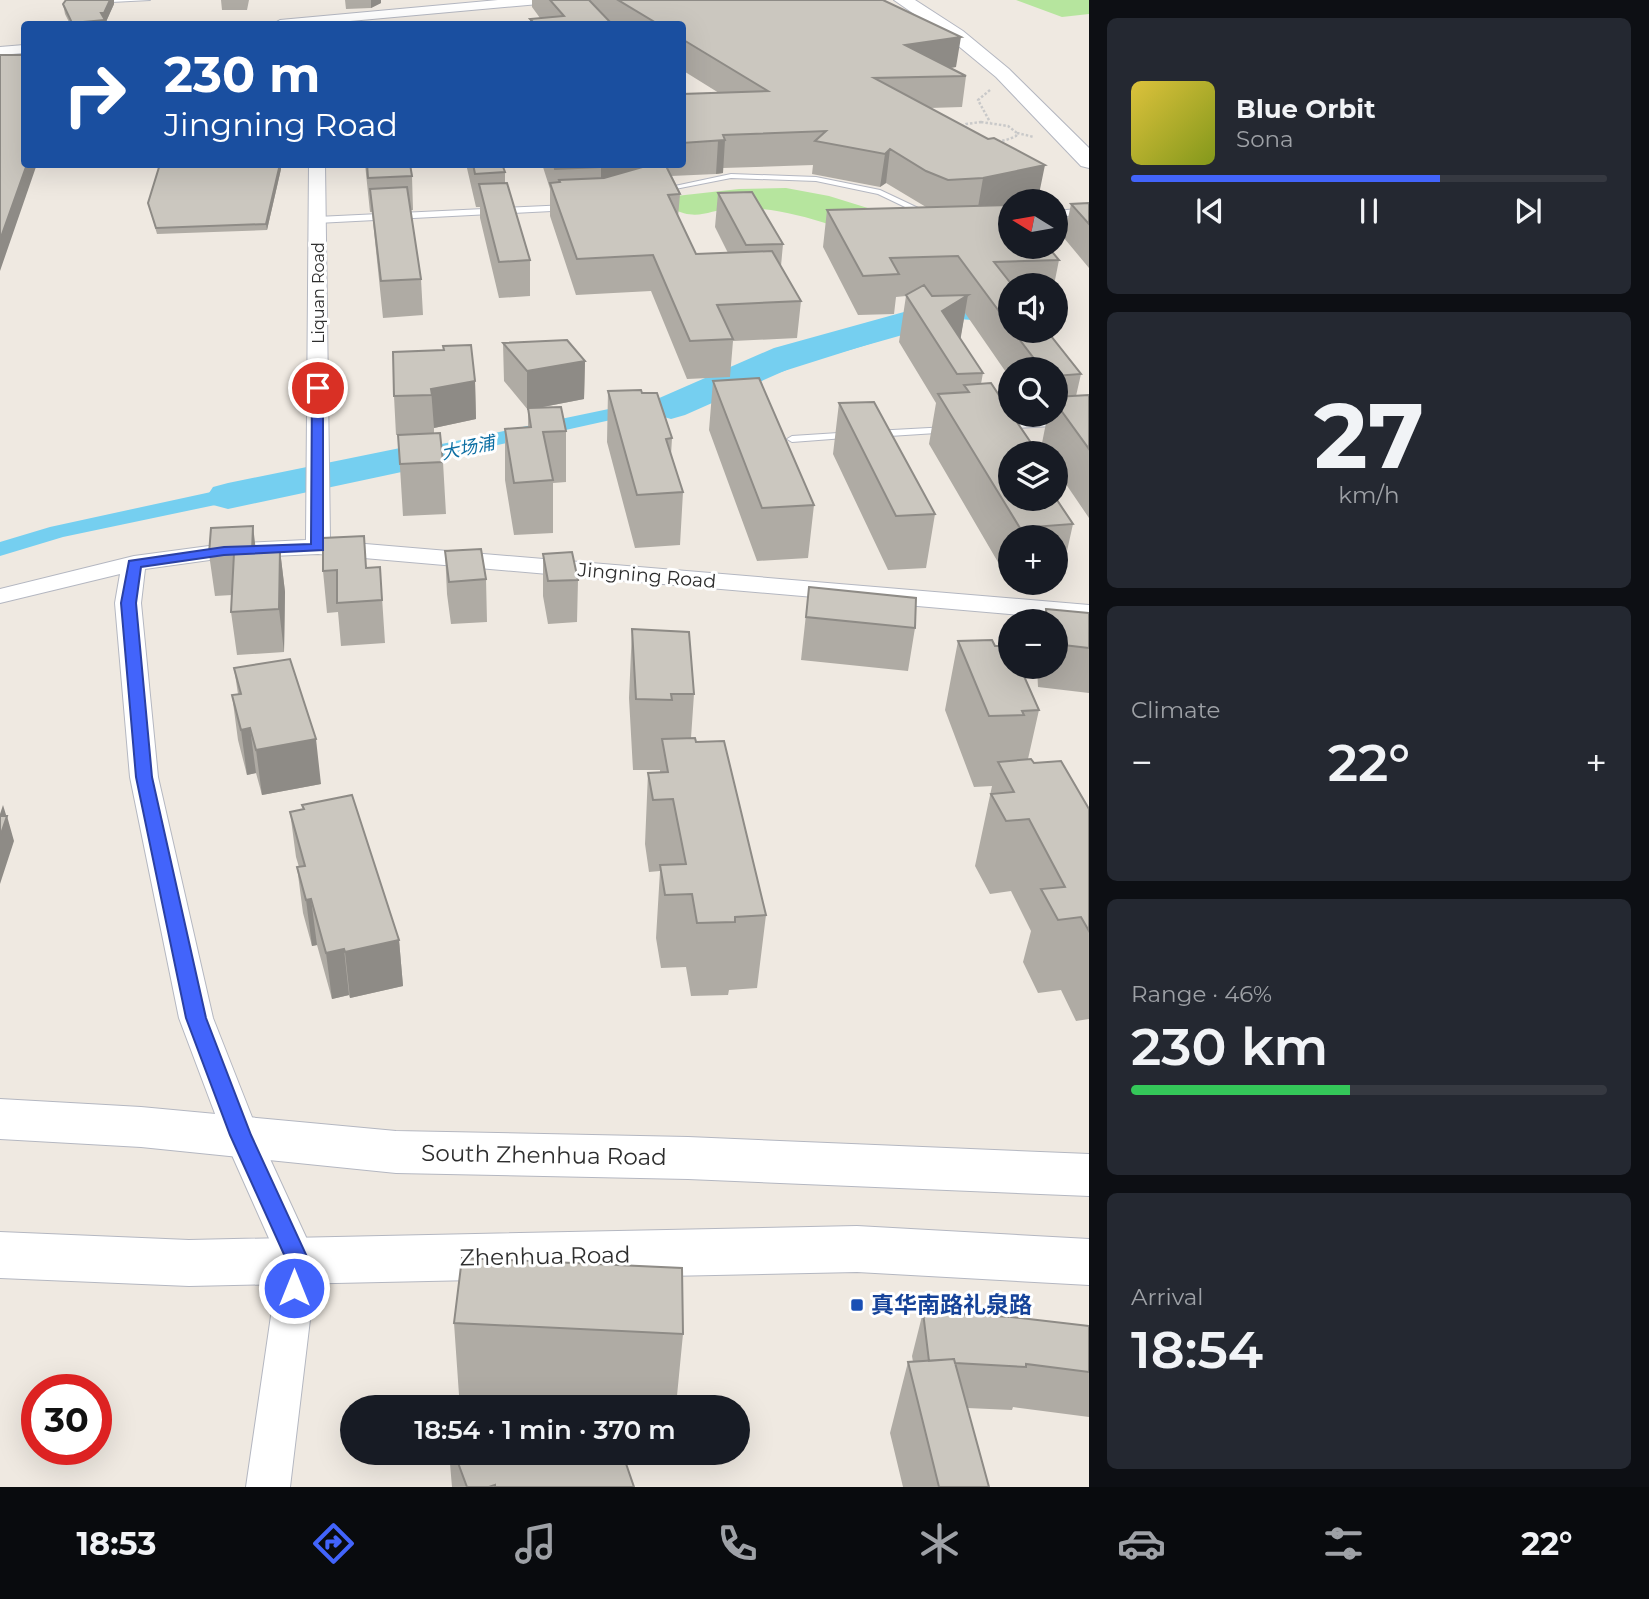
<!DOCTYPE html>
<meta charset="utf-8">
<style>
:root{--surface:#171b24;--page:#242831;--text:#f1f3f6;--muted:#9ea1a6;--line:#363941;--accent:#4264fb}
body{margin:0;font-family:Montserrat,"Noto Sans SC",sans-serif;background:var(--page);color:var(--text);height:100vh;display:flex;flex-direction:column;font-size:26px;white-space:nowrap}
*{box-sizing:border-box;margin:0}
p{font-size:23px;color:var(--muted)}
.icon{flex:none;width:38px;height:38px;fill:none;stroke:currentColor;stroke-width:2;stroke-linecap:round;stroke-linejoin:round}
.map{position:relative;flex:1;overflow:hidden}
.side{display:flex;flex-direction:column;gap:18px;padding:18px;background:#0d0f14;width:560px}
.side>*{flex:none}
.banner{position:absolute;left:21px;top:21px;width:665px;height:147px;border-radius:7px;box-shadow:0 7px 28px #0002;background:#1a4fa0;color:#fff;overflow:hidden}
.needle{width:46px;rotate:281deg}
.tools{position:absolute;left:998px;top:189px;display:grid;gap:14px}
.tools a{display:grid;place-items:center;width:70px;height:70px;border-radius:50%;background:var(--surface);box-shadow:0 7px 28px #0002;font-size:35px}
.speed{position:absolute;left:21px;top:1374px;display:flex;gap:14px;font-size:35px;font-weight:700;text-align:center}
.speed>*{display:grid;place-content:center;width:91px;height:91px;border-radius:50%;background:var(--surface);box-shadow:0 7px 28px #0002;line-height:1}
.speed .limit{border:10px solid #d22;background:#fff;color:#111}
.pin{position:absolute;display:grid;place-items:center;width:60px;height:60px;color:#fff;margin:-30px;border:4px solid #fff;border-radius:50%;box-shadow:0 2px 7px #0007}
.me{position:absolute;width:77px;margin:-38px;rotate:0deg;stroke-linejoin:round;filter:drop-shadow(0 0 5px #0008)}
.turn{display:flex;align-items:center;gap:24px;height:147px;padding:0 28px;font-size:32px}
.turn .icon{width:91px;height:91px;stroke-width:2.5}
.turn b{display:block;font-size:49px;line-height:60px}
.big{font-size:52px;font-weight:600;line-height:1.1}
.side .card{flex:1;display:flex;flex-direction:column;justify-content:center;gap:10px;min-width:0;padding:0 24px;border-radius:10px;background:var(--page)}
.side .dial{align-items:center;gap:0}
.dial b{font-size:91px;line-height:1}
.song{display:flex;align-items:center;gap:21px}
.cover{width:84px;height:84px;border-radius:10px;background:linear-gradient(135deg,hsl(50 70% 55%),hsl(70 70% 35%))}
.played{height:7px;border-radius:4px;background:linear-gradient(90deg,var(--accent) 65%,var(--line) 65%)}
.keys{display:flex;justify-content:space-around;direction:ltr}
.heat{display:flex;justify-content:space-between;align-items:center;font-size:38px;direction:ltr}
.charge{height:10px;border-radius:5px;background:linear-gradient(90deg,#34c759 46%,var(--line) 0)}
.trip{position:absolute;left:340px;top:1395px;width:410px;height:70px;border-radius:35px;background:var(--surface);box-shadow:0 7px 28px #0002;font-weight:600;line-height:70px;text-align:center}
.dock{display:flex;height:112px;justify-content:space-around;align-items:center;background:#090b0e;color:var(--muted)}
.dock .icon{width:49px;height:49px}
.dock .selected{color:var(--accent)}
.dock b{font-size:32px;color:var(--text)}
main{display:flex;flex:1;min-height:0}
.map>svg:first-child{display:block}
.green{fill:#b6e59e}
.water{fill:#75cff0}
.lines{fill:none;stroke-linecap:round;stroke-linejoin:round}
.river{fill:#75cff0;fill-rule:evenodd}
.service-casing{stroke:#b4b7c1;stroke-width:2}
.minor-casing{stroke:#b4b7c1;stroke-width:2}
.secondary-casing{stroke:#b4b7c1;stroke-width:2}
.path{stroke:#c9c9c9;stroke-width:2.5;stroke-dasharray:2.5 2;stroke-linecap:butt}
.service{fill:#fff;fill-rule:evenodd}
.minor{fill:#fff;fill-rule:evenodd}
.secondary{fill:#fff;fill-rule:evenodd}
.wall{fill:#afaba4;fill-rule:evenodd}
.shaded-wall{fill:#8e8b86}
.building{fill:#cbc7bf;stroke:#8e8b86;stroke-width:2}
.route{fill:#4264fb;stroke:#2b41a3;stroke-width:2}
.transit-dot{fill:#1a4fb4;stroke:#fff;stroke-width:2.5}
.labels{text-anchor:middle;stroke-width:6;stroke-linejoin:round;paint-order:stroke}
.far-street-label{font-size:16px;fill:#2e2e2e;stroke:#fff}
.far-water-label{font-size:18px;font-style:italic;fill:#0d6fa3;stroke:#fff}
.street-label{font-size:19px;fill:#2e2e2e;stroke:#fff}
.near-street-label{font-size:23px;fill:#2e2e2e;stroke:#fff}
.near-transit-label{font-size:23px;font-weight:bold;fill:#164399;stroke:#fff;text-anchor:start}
</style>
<main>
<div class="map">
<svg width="1089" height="1487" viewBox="0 0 1089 1487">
<rect width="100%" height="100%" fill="#efe9e1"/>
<path class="green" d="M1016 0H1089V14L1062 17Z
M786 188 829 196 871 209 831 225C800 215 768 207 734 208 707 210 698 222 671 208L676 196 739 189Z"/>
<path class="water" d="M958 308 1007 312 964 314 674 406 340 480 341 465 719 386 787 356Z
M298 473 296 488 63 537 0 556V542L50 527Z"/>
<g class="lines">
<path class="river" d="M958 297 1010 301V323L959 319 800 364 685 415 671 419 657 415 651 407 657 399 774 348Z
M410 446 425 449 431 458 425 467 228 509 213 505 207 496 213 487 228 483Z"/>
<g class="service-casing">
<path id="service" d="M70 0H150L73 4Z
M731 174 816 177 880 190 933 215 926 217 878 194 816 181 731 178 660 192 656 190Z
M568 205 572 208 571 210 317 223 313 220 317 217Z
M1089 208V214L1055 217V211Z
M1089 418V424L1000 429 995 426 1000 423Z
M948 427 952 428V432L874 437 869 434 874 431Z
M854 432 859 435 858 437 792 442 787 439 792 436Z"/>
</g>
<g class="minor-casing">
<path id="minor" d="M498 0H545L539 4 317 24H273L280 20Z
M24 45V53L0 55V47Z
M309 164H325L330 541 1089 605V621L318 554 224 558 145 569 141 603 158 777 213 1018 259 1135 317 1261 290 1487H246L279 1261 223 1135 179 1018 130 777 115 603 120 574 0 603V589L134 556 224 544 306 540Z"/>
</g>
<g class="secondary-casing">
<path id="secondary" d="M894 0H915L963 31 1009 69 1089 148V168L1081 166 996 77 950 39Z
M0 1099 141 1107 396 1131 688 1137 1089 1154V1196L688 1179 396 1173 141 1147 0 1139Z
M857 1226 1089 1239V1285L857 1272 189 1286 0 1278V1232L189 1240Z"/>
</g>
<path class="path" d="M990 90 978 100 990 122
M981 122 1008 126 1017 133 1016 136C998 145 978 143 960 133L959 129 966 124Z
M1017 133 1034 137"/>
<use href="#service" class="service"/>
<use href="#minor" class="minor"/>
<use href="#secondary" class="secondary"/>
</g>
<path class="wall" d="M66 0H114V4L105 24H70L65 14 63 4Z
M221 0H249L247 10H222Z
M345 0H381V3L371 8 346 9Z
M532 0H883L956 67 950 68 966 76 962 107 930 108 1038 199 1029 201H1010L1059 260 1054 285H1010V331H1047L1081 374 1076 396 1089 395V518L1055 468V453H1045L1041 448 1047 418H1038L1036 415H1055V369H1010V378L965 313 960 339 983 373 981 384 1010 453 1073 524 1061 578H1055V537H1010V581H1009L929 444 936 403 899 342 906 296 896 297 894 314 858 315 823 247 827 210 926 207 886 183 880 187 812 174 813 165 723 168V173L716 174 671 176 680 194 678 217 696 254 728 253 715 227 718 193 783 244 781 266 801 301 797 338 733 341 730 377 687 379 651 291 576 295 550 216V189L542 164H682V94L719 93 682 70V24H530V19L540 18 532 7ZM952 295V296H931Z
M160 164H280L281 169 267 230 157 234 148 203Z
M365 164H410L412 176 413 210H410L421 279 423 315 383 318 372 212H370Z
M466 164H502L505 172V183L530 260V296L499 298 480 218V207H476Z
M1089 203V268L1064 238 1071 204Z
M503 343 585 361 584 399 538 408 566 431V482L553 483V533L514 535 505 480V429L528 427V410L504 381Z
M475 381 476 419 434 428V433L443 462 446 514 403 516 398 435 416 434 396 435 394 396Z
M713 381 814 505 808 558 757 561 709 430Z
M608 391 642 393 672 438 671 455 683 492 680 545 635 548 607 442Z
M839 403 935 514 926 568 888 570 833 454Z
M280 550 285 592 284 652 237 655 231 612 232 595 215 596 209 554Z
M445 551 486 579 487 622 451 624 447 594Z
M543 554 578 580 577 622 548 624 543 596Z
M380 567 385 643 341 646 338 612 327 613 323 571Z
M809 587 915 628 908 671 801 660Z
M1046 609 1089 613V693L1038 687 1037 667H1055V621H1043Z
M632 629 694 694 691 738 696 742 766 915 757 988 729 990 728 995 691 996 686 967 661 968 656 938 660 871 649 872 645 844 648 773 660 772V770H633L629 698Z
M958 641 995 646 1039 710 1028 759 1089 809V1019L1076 1021 1061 990 1038 993 1023 962 1031 931 1011 891 990 894 975 866 992 786 974 787 945 710Z
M234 668 321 784 262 795 256 773 247 775 238 740 232 695 238 694Z
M302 805 399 940 403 986 350 998 349 995 332 999 317 945 312 946 303 913 297 867H299L296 857 290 812 303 809Z
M923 1312 1089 1326V1417L1013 1407 1012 1410 967 1408 989 1487H903L890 1433 908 1362H913L912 1356Z
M454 1323 683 1334 676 1406 459 1395Z
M449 1452H622L634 1487H452Z"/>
<path class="shaded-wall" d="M110 0H114V4L105 24H72V23L101 13Z
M371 0H381V3L371 8Z
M961 37 956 67 901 75 905 45Z
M725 140 723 173 716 174 718 141Z
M890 149 886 183 880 187 885 154Z
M27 164H37L0 271V240Z
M280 164 281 169 267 230 266 224Z
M612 164H659L601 201V167Z
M1045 165 1038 199 1029 201H1010V206L977 213 983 178Z
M968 295 960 342 942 311Z
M585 361 584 399 527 410V371Z
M475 381 476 419 434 428 431 389Z
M253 526 258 568 252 552Z
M280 550 285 592 284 652 279 609Z
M250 728 256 773 247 775 241 730Z
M316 739 321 784 262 795 256 750Z
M3 805 7 818V816L14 841 0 884V814Z
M311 899 317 945 312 946 306 900Z
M399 940 403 986 350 998 345 952Z
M344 949 349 995 332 999 326 953Z"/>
<path class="building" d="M66 0H110L104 13H101L105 20 72 23 63 4Z
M550 0H589L612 24H535L530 19 564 16Z
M618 0H883L961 37 905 45 966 76 874 78 988 139 994 138 1045 165 983 178 948 180 926 171 890 149 885 154 815 141 826 131 723 135 725 140 682 143V94L768 91 682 39V24H658Z
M0 55H24V164H27L0 240Z
M160 164H280L266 224 156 228 148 203Z
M367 164H410L412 176 368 178Z
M473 164H502L505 172 475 174Z
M554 164H612L601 167 555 169Z
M653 164H665L680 194 668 195 696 254 772 251 801 301 717 305 733 339 690 341 653 255 577 259 550 183 560 182 559 180 604 178Z
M507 183 530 260 499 262 479 184Z
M407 187 421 279 381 281 370 189Z
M752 192 783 244 746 245 718 193Z
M1089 203V224L1071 204Z
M1010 205V247H1048L1059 260 994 262 1012 285H1010V326L958 256 890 258 899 274 863 276 827 210Z
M924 285 932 296 968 295 942 311 983 373 957 374 906 295Z
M1013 331H1047L1081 374 1055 376V369H1042Z
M567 340 585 361 527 371 503 343Z
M471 345 475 381 431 389 432 395 394 396 393 352 444 350 443 346Z
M759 378 814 505 762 508 713 381Z
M991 383 1010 412V415H1012L1038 453H1010V499H1055V497L1073 524 1020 528 938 394 969 392 964 385Z
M641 390 642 393H657L672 438 666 439 683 492 637 495 608 391Z
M1089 395V449L1055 402V397Z
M874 402 935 514 896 516 839 403Z
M561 407 566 431 543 432 553 480 514 483 505 429 531 427 528 408Z
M440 433 443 462 400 464 398 435Z
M253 526 252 552 280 550 279 609 231 612 234 553 209 554 211 528Z
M364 536 366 568 380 567 382 600 337 603V570L323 571V538Z
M481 549 486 579 449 582 445 551Z
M572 552 578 580 548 581 543 554Z
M809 587 916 598 915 628 806 617Z
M1046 609 1089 613V648L1055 644V621H1047Z
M632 629 689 632 694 694H671L672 700 636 699Z
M992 640 995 646H1010V667H1020L1039 710 1022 711 1024 715 989 716 958 641Z
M290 659 316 739 256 750 250 728 241 730 232 695 241 694 234 668Z
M695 738 696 742 724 741 766 915 735 917V922L697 923 692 894 665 895 660 865 686 864 673 799 653 800 648 773 668 772 662 739Z
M1031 759 1034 763 1061 761 1089 809V931L1081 917 1058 920 1041 889 1065 887 1029 819 1006 821 991 794 1014 792 998 762Z
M352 795 399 940 345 952 344 949 326 953 311 899 306 900 297 867 305 866 290 812 304 809 302 805Z
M0 816H7L0 837Z
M462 1258 682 1268 683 1334 454 1323Z
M923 1312 1011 1317 1089 1326V1372L1026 1364V1367L955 1363 954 1359 929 1361Z
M954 1359 989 1487H939L908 1362Z
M454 1452H622L634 1487H495V1485L489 1487H467Z"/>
<path class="route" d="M318 384 323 388V550L224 555 141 567 136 603 152 777 206 1018 251 1135 309 1261 302 1295 294 1298 286 1295 283 1288 287 1261 230 1135 186 1018 136 777 121 603 129 561 224 547 311 544 312 388Z"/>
<rect class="transit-dot" x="850" y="1298" width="14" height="14" rx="3.5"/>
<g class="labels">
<g class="far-street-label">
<text transform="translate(318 293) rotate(-90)" y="6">Liquan Road</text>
</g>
<g class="far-water-label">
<text transform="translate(468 448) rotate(-12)" y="6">大场浦</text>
</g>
<g class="street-label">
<text transform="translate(647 575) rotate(5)" y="7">Jingning Road</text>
</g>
<g class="near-street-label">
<text transform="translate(544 1155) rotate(1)" y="8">South Zhenhua Road</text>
<text transform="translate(545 1256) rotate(-1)" y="8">Zhenhua Road</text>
</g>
<g class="near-transit-label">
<text x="871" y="1313">真华南路礼泉路</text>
</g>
</g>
</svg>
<div class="tools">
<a><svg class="needle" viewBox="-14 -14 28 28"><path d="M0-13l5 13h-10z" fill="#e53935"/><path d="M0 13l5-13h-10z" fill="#9ea1a6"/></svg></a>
<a><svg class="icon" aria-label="sound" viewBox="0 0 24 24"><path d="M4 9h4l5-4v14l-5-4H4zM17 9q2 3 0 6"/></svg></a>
<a><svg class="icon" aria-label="search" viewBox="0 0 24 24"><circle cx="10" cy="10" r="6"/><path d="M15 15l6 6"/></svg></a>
<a><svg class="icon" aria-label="layers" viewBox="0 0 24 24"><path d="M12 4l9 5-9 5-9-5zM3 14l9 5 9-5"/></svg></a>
<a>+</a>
<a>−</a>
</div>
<div class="speed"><div class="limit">30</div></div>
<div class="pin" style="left:318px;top:388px;background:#d93025"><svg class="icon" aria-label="arrive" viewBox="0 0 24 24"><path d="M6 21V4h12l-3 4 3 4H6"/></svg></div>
<svg class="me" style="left:294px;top:1288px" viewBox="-20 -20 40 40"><circle r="17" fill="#4264fb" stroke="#fff" stroke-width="3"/><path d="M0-11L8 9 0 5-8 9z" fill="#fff"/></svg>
<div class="trip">18:54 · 1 min · 370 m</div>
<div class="banner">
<div class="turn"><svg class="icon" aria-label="right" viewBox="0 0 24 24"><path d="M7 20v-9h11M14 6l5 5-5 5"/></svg><div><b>230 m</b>Jingning Road</div></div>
</div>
</div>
<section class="side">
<div class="card">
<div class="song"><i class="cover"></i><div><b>Blue Orbit</b><p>Sona</p></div></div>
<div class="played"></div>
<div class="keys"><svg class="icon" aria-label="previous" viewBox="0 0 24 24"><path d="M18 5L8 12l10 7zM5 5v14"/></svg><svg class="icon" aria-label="pause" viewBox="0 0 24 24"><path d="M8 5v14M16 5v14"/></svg><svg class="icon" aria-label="next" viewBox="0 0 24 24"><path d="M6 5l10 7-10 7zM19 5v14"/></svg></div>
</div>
<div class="card dial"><b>27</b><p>km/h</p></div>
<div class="card"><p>Climate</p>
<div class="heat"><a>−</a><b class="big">22°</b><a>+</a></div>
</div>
<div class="card"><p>Range · 46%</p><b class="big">230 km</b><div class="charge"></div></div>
<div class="card"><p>Arrival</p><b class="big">18:54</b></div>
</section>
</main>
<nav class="dock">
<b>18:53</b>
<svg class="icon selected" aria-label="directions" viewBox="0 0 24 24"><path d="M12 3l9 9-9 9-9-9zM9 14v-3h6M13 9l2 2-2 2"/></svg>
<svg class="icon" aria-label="music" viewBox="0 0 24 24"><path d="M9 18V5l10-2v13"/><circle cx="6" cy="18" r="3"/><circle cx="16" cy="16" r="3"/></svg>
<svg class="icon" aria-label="phone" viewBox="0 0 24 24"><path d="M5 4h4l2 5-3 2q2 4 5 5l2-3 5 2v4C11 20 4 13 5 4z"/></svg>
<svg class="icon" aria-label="climate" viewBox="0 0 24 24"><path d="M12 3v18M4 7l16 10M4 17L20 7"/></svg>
<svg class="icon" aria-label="car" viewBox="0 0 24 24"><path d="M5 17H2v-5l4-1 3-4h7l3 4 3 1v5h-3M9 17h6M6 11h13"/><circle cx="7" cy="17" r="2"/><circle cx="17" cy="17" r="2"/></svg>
<svg class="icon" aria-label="filters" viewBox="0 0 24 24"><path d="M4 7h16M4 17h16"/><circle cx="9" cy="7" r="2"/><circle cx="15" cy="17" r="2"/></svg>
<b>22°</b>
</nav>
